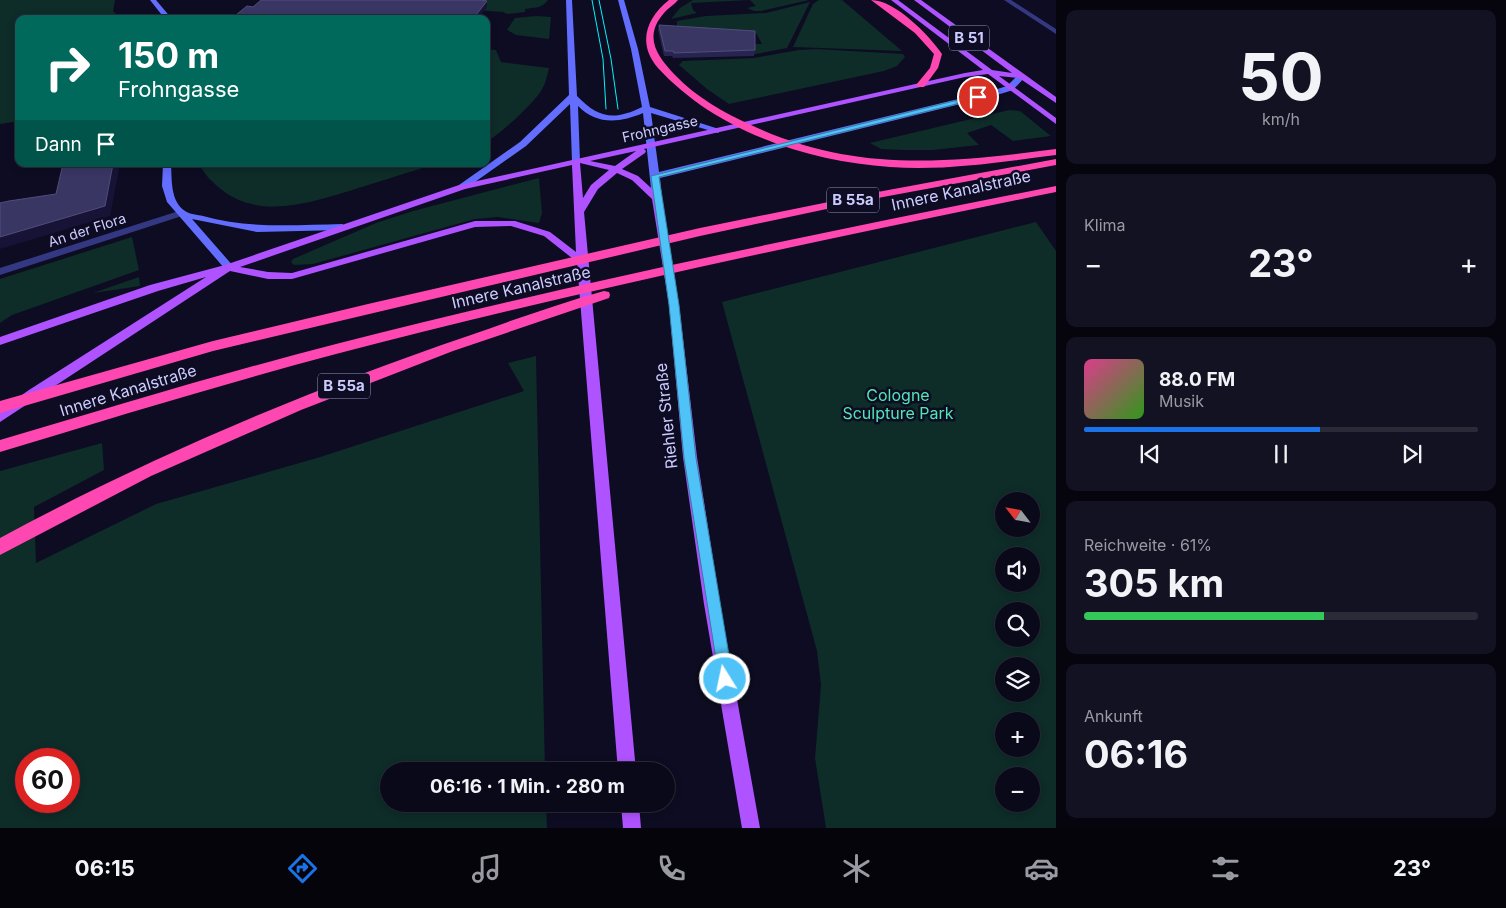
<!DOCTYPE html>
<html lang="de">
<meta charset="utf-8">
<style>
:root{--surface:#0a091a;--page:#131223;--text:#f1f3f6;--muted:#999aa2;--line:#2a2a39;--accent:#1a73e8}
body{margin:0;font-family:Inter,sans-serif;background:var(--page);color:var(--text);height:100vh;display:flex;flex-direction:column;font-size:19px;white-space:nowrap}
*{box-sizing:border-box;margin:0}
p{font-size:16px;color:var(--muted)}
.icon{flex:none;width:28px;height:28px;fill:none;stroke:currentColor;stroke-width:2;stroke-linecap:round;stroke-linejoin:round}
.map{position:relative;flex:1;overflow:hidden}
.panel{display:flex;flex-direction:column;gap:10px;padding:10px;background:#06050e;width:450px}
.panel>*{flex:none}
.banner{position:absolute;left:15px;top:15px;width:475px;height:152px;border-radius:10px;box-shadow:0 2px 8px #0003,0 0 0 1px var(--line);background:#00695c;color:#fff;overflow:hidden}
.needle{width:32px;rotate:301deg}
.controls{position:absolute;left:995px;top:492px;display:grid;gap:10px}
.controls a{display:grid;place-items:center;width:45px;height:45px;border-radius:50%;background:var(--surface);box-shadow:0 2px 8px #0003,0 0 0 1px var(--line);font-size:25px}
.speed{position:absolute;left:15px;top:748px;display:flex;gap:10px;font-size:25px;font-weight:700;text-align:center}
.speed>*{display:grid;place-content:center;width:65px;height:65px;border-radius:50%;background:var(--surface);box-shadow:0 2px 8px #0003,0 0 0 1px var(--line);line-height:1}
.speed .limit{border:8px solid #d22;background:#fff;color:#111}
.pin{position:absolute;display:grid;place-items:center;width:42px;height:42px;color:#fff;margin:-21px;border:2px solid #fff;border-radius:50%;box-shadow:0 1px 5px #0007}
.me{position:absolute;width:55px;margin:-28px;rotate:350deg;stroke-linejoin:round;filter:drop-shadow(0 0 4px #0008)}
.turn{display:flex;align-items:center;gap:18px;height:105px;padding:0 20px;font-size:22px}
.turn .icon{width:65px;height:65px;stroke-width:2.5}
.turn b{display:block;font-size:35px;line-height:42px}
.then{display:flex;align-items:center;height:48px;padding:0 20px;background:#0003;gap:10px;font-size:19px}
.big{font-size:38px;font-weight:700;line-height:1.1}
.panel .tile{flex:1;display:flex;flex-direction:column;justify-content:center;gap:8px;min-width:0;padding:0 18px;border-radius:10px;background:var(--page)}
.panel .dial{align-items:center;gap:0}
.dial b{font-size:65px;line-height:1}
.song{display:flex;align-items:center;gap:15px}
.cover{width:60px;height:60px;border-radius:8px;background:linear-gradient(135deg,hsl(330 70% 55%),hsl(110 70% 35%))}
.played{height:5px;border-radius:2px;background:linear-gradient(90deg,var(--accent) 60%,var(--line) 60%)}
.keys{display:flex;justify-content:space-around;direction:ltr}
.heat{display:flex;justify-content:space-between;align-items:center;font-size:28px;direction:ltr}
.charge{height:8px;border-radius:4px;background:linear-gradient(90deg,#34c759 61%,var(--line) 0)}
.trip{position:absolute;left:380px;top:762px;width:295px;height:50px;border-radius:25px;background:var(--surface);box-shadow:0 2px 8px #0003,0 0 0 1px var(--line);font-weight:700;line-height:50px;text-align:center}
.tabs{display:flex;height:80px;justify-content:space-around;align-items:center;background:#04040a;color:var(--muted)}
.tabs .icon{width:35px;height:35px}
.tabs .current{color:var(--accent)}
.tabs b{font-size:22px;color:var(--text)}
main{display:flex;flex:1;min-height:0}
.map>svg:first-child{display:block}
.green{fill:#0e2c28;fill-rule:evenodd}
.lines{fill:none;stroke-linecap:round;stroke-linejoin:round}
.street{fill:#343883;fill-rule:evenodd}
.secondary{fill:#636eff;fill-rule:evenodd}
.primary{fill:#ae53ff;fill-rule:evenodd}
.highway{fill:#ff47b1;fill-rule:evenodd}
.tram{stroke:#00f6f7;stroke-width:1}
.wall{fill:#282451}
.shaded-wall{fill:#161336}
.building{fill:#3a3664;stroke:#514d7c}
.route{fill:#4fc3f7;stroke:#337fa1}
.labels{text-anchor:middle;stroke-width:5;stroke-linejoin:round;paint-order:stroke}
.far-street-label{font-size:14px;fill:#cdccff;stroke:#0d0c22}
.shield{fill:#0d0c22;stroke:#9392bd;stroke-width:1}
.shield-label{font-size:15px;font-weight:bold;fill:#cdccff}
.street-label{font-size:16px;fill:#cdccff;stroke:#0d0c22}
.park-label{font-size:16px;fill:#51e6b3;stroke:#0d0c22}
</style>
<main>
<div class="map">
<svg width="1056" height="828" viewBox="0 0 1056 828">
<rect width="100%" height="100%" fill="#0d0c22"/>
<path class="green" d="M0 0H115L113 11 121 19H19V121L0 124Z
M339 0H548C541 9 535 7 525 9V12L507 14 503 12Z
M693 0H809L761 11H754L747 8 756 6 750 0 691 3 693 10 697 13 671 19 680 8Z
M819 0H842L902 51 793 47 813 4Z
M810 2 787 48 745 56 739 44H762L756 33 677 31V21L706 16 766 13Z
M536 16 551 17 549 39 516 35 507 30 515 18Z
M486 49 496 50 501 62 549 68C547 77 545 86 539 94 528 108 502 133 486 142Z
M816 49 903 54 905 57 897 66 884 71 729 104 707 89 679 65 683 61 754 58 799 50Z
M1009 110 1020 111 1051 136 1013 141 991 125 967 133 979 145 933 150H903L881 149 870 143Z
M199 164H435C411 172 386 179 362 187 318 200 263 222 222 190 213 183 204 174 199 164Z
M539 178 542 213 539 223 498 217 475 219 313 264 294 265 291 262 293 259 376 223 413 211Z
M1036 222 1056 251V828H826L815 758 821 685 817 651 722 302ZM1004 501H1031V529H1004ZM1004 556H1031V584H1004ZM1004 611H1031V639H1004ZM1004 666H1031V694H1004ZM1004 721H1031V749H1004ZM1004 776H1031V804H1004Z
M132 237 139 270 12 315 0 323V279Z
M139 277 140 286 93 293Z
M536 356 545 771H389V804H546L547 828H0V471L102 443 104 470 34 507 36 563 156 504 317 458 524 391 508 363ZM26 759H69V801H26Z"/>
<g class="lines">
<path class="street" d="M1004 0H1011L1056 29V34Z
M182 210 185 211V215L0 275V268Z"/>
<path class="secondary" d="M150 0H156L172 19H165Z
M566 0H572L577 96C598 118 614 121 642 107L631 49 618 0H624L638 49 650 107 722 130 718 133 651 113 659 172 991 91 1007 86 1019 74 1026 76 1013 90 997 95 660 178 662 198 657 201 652 198 643 113C620 123 596 125 578 106L580 162 576 165 572 162 570 104 526 146 465 189H459V185L520 142 569 95Z
M163 164H171C172 179 170 201 185 211 189 214 198 215 203 216 248 229 296 225 342 224L347 227 342 230 257 232 192 219 234 267 229 270 225 269 167 202 162 186Z"/>
<path class="primary" d="M891 0H898L992 70 1012 73 914 0H921L1056 97V103L1019 78 999 76 1056 118V124L988 74 965 77 644 149 646 151 645 153 622 169 638 176 662 198 679 305 697 457 720 604 760 828H742L704 604 683 457 669 305 652 199 632 180 617 173 598 189 584 212 636 771H618L577 262 544 236 511 226 475 227 292 279H268L230 271 0 422V410L29 390 206 277 158 291 0 345V337L150 285 225 265 459 185 965 73 983 70ZM636 151 615 166 590 161ZM580 163 609 170 591 185 583 198ZM572 165 576 252 550 232 515 221H475L292 273 268 272 240 267 465 189Z
M621 804H639L641 828H623Z"/>
<path class="highway" d="M669 0H678C674 5 668 8 664 13 643 37 657 56 675 75 696 97 724 113 751 125 854 173 947 163 1056 149V155C1001 162 945 171 890 167 806 161 716 131 658 68 637 44 646 18 669 0Z
M871 0C895 0 929 35 942 54L938 68 924 87H918L916 85 930 68 934 54 915 33Z
M1056 159V165L883 197 700 236 213 351 0 413V401L213 341 368 304 700 228 883 191Z
M1056 186V192C815 241 574 292 336 354 223 384 112 418 0 452V440C112 407 223 373 336 344 574 283 815 234 1056 186Z
M604 291 609 292 610 295 609 298 453 351 301 410 151 476 0 555V538C150 457 306 391 468 336 513 320 558 304 604 291Z"/>
<path class="tram" d="M592 0 603 59 606 109
M599 0 611 59 618 109"/>
</g>
<path class="wall" d="M659 25 755 50 754 56 673 58 672 56H664L658 30Z"/>
<path class="shaded-wall" d="M487 1V7L478 19H473Z
M113 164H120L110 216 0 249V237Z"/>
<path class="building" d="M261 0H481L487 1 473 19H231L247 6 253 7Z
M659 25 755 31V50L674 53 673 51H665Z
M63 164H113L105 206 0 237V203L9 201 56 194Z"/>
<path class="route" d="M978 95 982 97 981 98 659 177 679 305 696 458 733 679 731 684 725 686 720 684 684 458 669 305 651 176Z"/>
<g class="labels">
<g class="far-street-label">
<text transform="translate(660 129) rotate(-13)" y="5">Frohngasse</text>
<text transform="translate(87 230) rotate(-18)" y="5">An der Flora</text>
</g>
<g class="shield">
<rect x="949" y="25.5" width="40" height="25" rx="4"/>
<rect x="827" y="187.5" width="52" height="25" rx="4"/>
<rect x="318" y="373.5" width="52" height="25" rx="4"/>
</g>
<g class="shield-label">
<text x="969" y="43">B 51</text>
<text x="853" y="205">B 55a</text>
<text x="344" y="391">B 55a</text>
</g>
<g class="street-label">
<text transform="translate(961 190) rotate(-12)" y="6">Innere Kanalstraße</text>
<text transform="translate(521 287) rotate(-13)" y="6">Innere Kanalstraße</text>
<text transform="translate(128 390) rotate(-17)" y="6">Innere Kanalstraße</text>
<text transform="translate(666 416) rotate(-96)" y="6">Riehler Straße</text>
</g>
<g class="park-label">
<text x="898" y="401">Cologne<tspan x="898" dy="18">Sculpture Park</tspan></text>
</g>
</g>
</svg>
<div class="controls">
<a><svg class="needle" viewBox="-14 -14 28 28"><path d="M0-13l5 13h-10z" fill="#e53935"/><path d="M0 13l5-13h-10z" fill="#999aa2"/></svg></a>
<a><svg class="icon" aria-label="sound" viewBox="0 0 24 24"><path d="M4 9h4l5-4v14l-5-4H4zM17 9q2 3 0 6"/></svg></a>
<a><svg class="icon" aria-label="search" viewBox="0 0 24 24"><circle cx="10" cy="10" r="6"/><path d="M15 15l6 6"/></svg></a>
<a><svg class="icon" aria-label="layers" viewBox="0 0 24 24"><path d="M12 4l9 5-9 5-9-5zM3 14l9 5 9-5"/></svg></a>
<a>+</a>
<a>−</a>
</div>
<div class="speed"><div class="limit">60</div></div>
<div class="pin" style="left:978px;top:97px;background:#d93025"><svg class="icon" aria-label="arrive" viewBox="0 0 24 24"><path d="M6 21V4h12l-3 4 3 4H6"/></svg></div>
<svg class="me" style="left:725px;top:679px" viewBox="-20 -20 40 40"><circle r="17" fill="#4fc3f7" stroke="#fff" stroke-width="3"/><path d="M0-11L8 9 0 5-8 9z" fill="#fff"/></svg>
<div class="trip">06:16 · 1 Min. · 280 m</div>
<div class="banner">
<div class="turn"><svg class="icon" aria-label="right" viewBox="0 0 24 24"><path d="M7 20v-9h11M14 6l5 5-5 5"/></svg><div><b>150 m</b>Frohngasse</div></div>
<div class="then">Dann<svg class="icon" aria-label="arrive" viewBox="0 0 24 24"><path d="M6 21V4h12l-3 4 3 4H6"/></svg></div>
</div>
</div>
<section class="panel">
<div class="tile dial"><b>50</b><p>km/h</p></div>
<div class="tile"><p>Klima</p>
<div class="heat"><a>−</a><b class="big">23°</b><a>+</a></div>
</div>
<div class="tile">
<div class="song"><i class="cover"></i><div><b>88.0 FM</b><p>Musik</p></div></div>
<div class="played"></div>
<div class="keys"><svg class="icon" aria-label="previous" viewBox="0 0 24 24"><path d="M18 5L8 12l10 7zM5 5v14"/></svg><svg class="icon" aria-label="pause" viewBox="0 0 24 24"><path d="M8 5v14M16 5v14"/></svg><svg class="icon" aria-label="next" viewBox="0 0 24 24"><path d="M6 5l10 7-10 7zM19 5v14"/></svg></div>
</div>
<div class="tile"><p>Reichweite · 61%</p><b class="big">305 km</b><div class="charge"></div></div>
<div class="tile"><p>Ankunft</p><b class="big">06:16</b></div>
</section>
</main>
<nav class="tabs">
<b>06:15</b>
<svg class="icon current" aria-label="directions" viewBox="0 0 24 24"><path d="M12 3l9 9-9 9-9-9zM9 14v-3h6M13 9l2 2-2 2"/></svg>
<svg class="icon" aria-label="music" viewBox="0 0 24 24"><path d="M9 18V5l10-2v13"/><circle cx="6" cy="18" r="3"/><circle cx="16" cy="16" r="3"/></svg>
<svg class="icon" aria-label="phone" viewBox="0 0 24 24"><path d="M5 4h4l2 5-3 2q2 4 5 5l2-3 5 2v4C11 20 4 13 5 4z"/></svg>
<svg class="icon" aria-label="climate" viewBox="0 0 24 24"><path d="M12 3v18M4 7l16 10M4 17L20 7"/></svg>
<svg class="icon" aria-label="car" viewBox="0 0 24 24"><path d="M5 17H2v-5l4-1 3-4h7l3 4 3 1v5h-3M9 17h6M6 11h13"/><circle cx="7" cy="17" r="2"/><circle cx="17" cy="17" r="2"/></svg>
<svg class="icon" aria-label="filters" viewBox="0 0 24 24"><path d="M4 7h16M4 17h16"/><circle cx="9" cy="7" r="2"/><circle cx="15" cy="17" r="2"/></svg>
<b>23°</b>
</nav>
